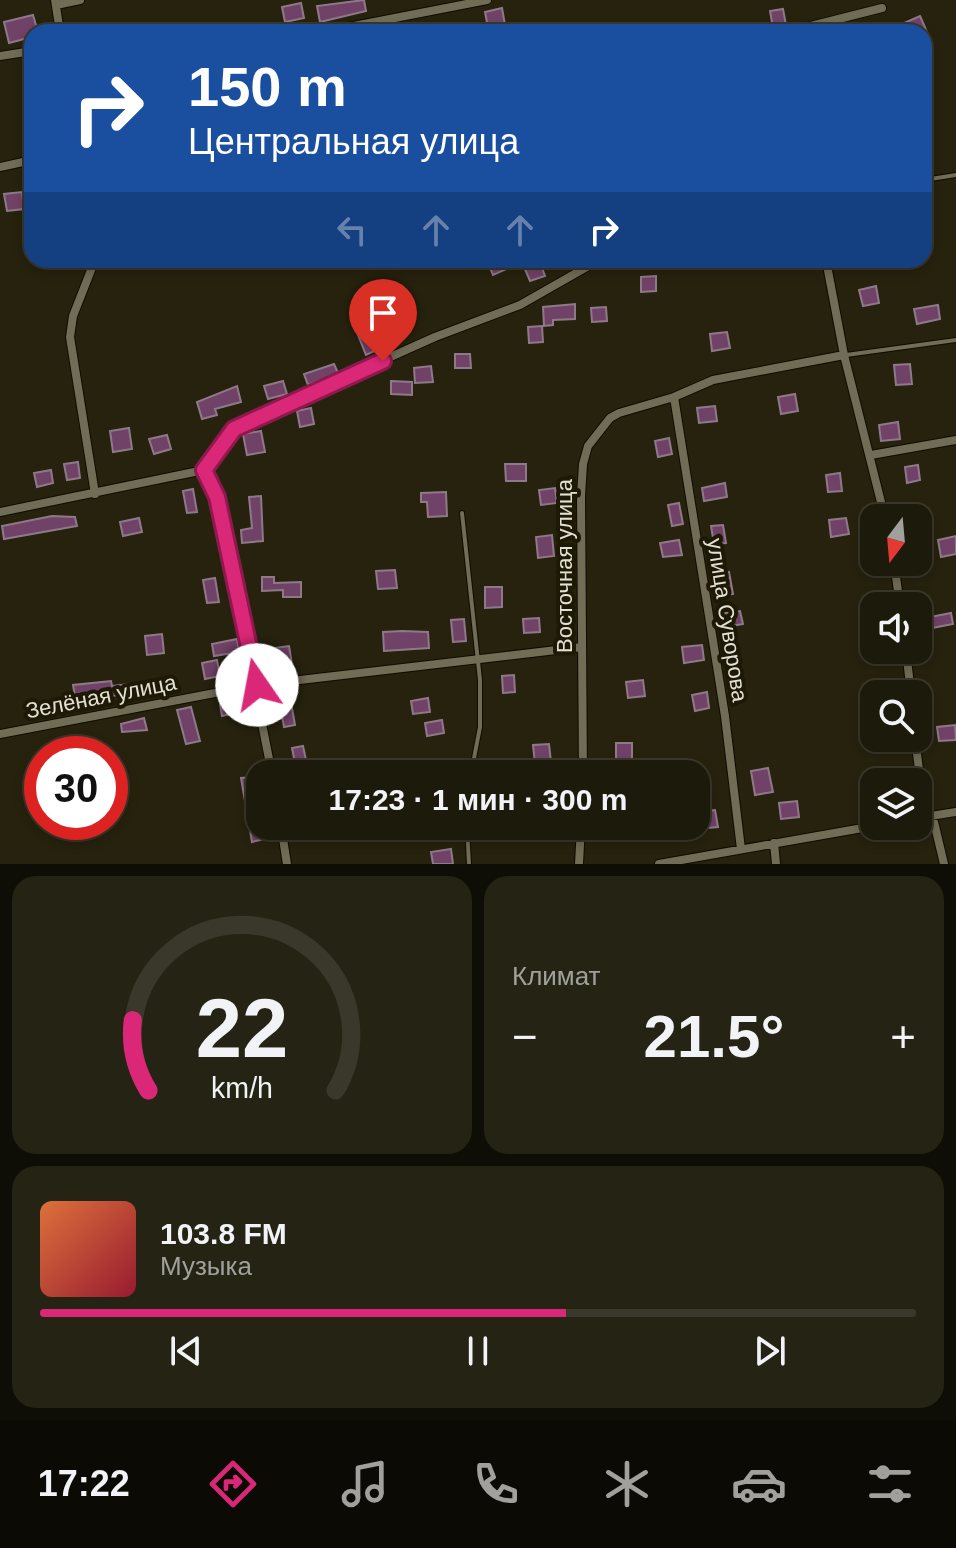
<!DOCTYPE html>
<html lang="ru">
<meta charset="utf-8">
<style>
:root{--surface:#1c1a0a;--page:#252313;--text:#f1f3f6;--muted:#a0a19c;--line:#3a382b;--accent:#db2777}
body{margin:0;font-family:Arial,sans-serif;background:var(--page);color:var(--text);height:100vh;display:flex;flex-direction:column;font-size:30px;white-space:nowrap}
*{box-sizing:border-box;margin:0}
p{font-size:26px;color:var(--muted)}
.icon{flex:none;width:44px;height:44px;fill:none;stroke:currentColor;stroke-width:2;stroke-linecap:round;stroke-linejoin:round}
.map{position:relative;height:864px;overflow:hidden}
.sheet{display:flex;flex-direction:column;gap:12px;padding:12px;background:#0f0e06;flex:1}
.sheet>*{flex:none}
.hud{position:absolute;left:24px;top:24px;width:908px;height:244px;border-radius:24px;box-shadow:0 4px 12px #0003,0 0 0 2px var(--line);background:#1a4fa0;color:#fff;overflow:hidden}
.needle{width:52px;rotate:196deg}
.controls{position:absolute;left:860px;top:504px;display:grid;gap:16px}
.controls a{display:grid;place-items:center;width:72px;height:72px;border-radius:16px;background:var(--surface);box-shadow:0 4px 12px #0003,0 0 0 2px var(--line);font-size:40px}
.speed{position:absolute;left:24px;top:736px;display:flex;gap:16px;font-size:40px;font-weight:700;text-align:center}
.speed>*{display:grid;place-content:center;width:104px;height:104px;border-radius:50%;background:var(--surface);box-shadow:0 4px 12px #0003,0 0 0 2px var(--line);line-height:1}
.speed .limit{border:12px solid #d22;background:#fff;color:#111}
.pin{position:absolute;display:grid;place-items:center;width:68px;height:68px;color:#fff;margin:-82px -34px;border-radius:50% 50% 50% 0;rotate:-45deg;box-shadow:0 0 8px #0007}
.pin .icon{rotate:45deg}
.me{position:absolute;width:88px;margin:-44px;rotate:348deg;stroke-linejoin:round;filter:drop-shadow(0 0 6px #0008)}
.turn{display:flex;align-items:center;gap:28px;height:168px;padding:0 32px;font-size:36px}
.turn .icon{width:104px;height:104px;stroke-width:2.5}
.turn b{display:block;font-size:56px;line-height:68px}
.lanes{display:flex;align-items:center;height:76px;padding:0 32px;background:#0003;justify-content:center;gap:40px;direction:ltr}
.lanes .off{opacity:.35}
.big{font-size:60px;font-weight:700;line-height:1.1}
.sheet .card{flex:1;display:flex;flex-direction:column;justify-content:center;gap:12px;min-width:0;padding:0 28px;border-radius:24px;background:var(--page)}
.sheet .dial{align-items:center;gap:0}
.dial svg{height:208px;overflow:visible;fill:none;stroke:var(--line);stroke-width:7;stroke-linecap:round;text-anchor:middle}
.dial text{fill:var(--text);stroke:none}
.song{display:flex;align-items:center;gap:24px}
.cover{width:96px;height:96px;border-radius:12px;background:linear-gradient(135deg,hsl(20 70% 55%),hsl(350 70% 35%))}
.played{height:8px;border-radius:4px;background:linear-gradient(90deg,var(--accent) 60%,var(--line) 60%)}
.keys{display:flex;justify-content:space-around;direction:ltr}
.heat{display:flex;justify-content:space-between;align-items:center;font-size:44px;direction:ltr}
.sheet .tiles{flex:1;display:grid;gap:12px;grid-template-columns:1fr 1fr}
.card:last-child{grid-column:span 2}
.trip{position:absolute;left:246px;top:760px;width:464px;height:80px;border-radius:24px;background:var(--surface);box-shadow:0 4px 12px #0003,0 0 0 2px var(--line);font-weight:700;line-height:80px;text-align:center}
.menu{display:flex;height:128px;justify-content:space-around;align-items:center;background:#0b0a04;color:var(--muted)}
.menu .icon{width:56px;height:56px}
.menu .selected{color:var(--accent)}
.menu b{font-size:36px;color:var(--text)}
.map>svg:first-child{display:block}
.building{fill:#714267;stroke:#8e7989;stroke-width:2}
.lines{fill:none;stroke-linecap:round;stroke-linejoin:round}
.lane-casing{stroke:#0f0b00;stroke-width:6}
.street-casing{stroke:#0f0b00;stroke-width:10}
.lane{stroke:#706c55;stroke-width:4}
.street{stroke:#706c55;stroke-width:8}
.route-casing{stroke:#8e194d;stroke-width:20}
.route{stroke:#db2777;stroke-width:14}
.labels{text-anchor:middle;stroke-width:8;stroke-linejoin:round;paint-order:stroke}
.street-label{font-size:22px;fill:#e3e1d5;stroke:#1d1905}
</style>
<div class="map">
<svg width="956" height="864" viewBox="0 0 956 864">
<rect width="100%" height="100%" fill="#26220e"/>
<path class="building" d="M364 0 366 11 320 22 317 6Z
M301 3 304 18 285 22 282 7Z
M502 8 505 25 488 28 485 12Z
M783 9 786 25 773 28 770 11Z
M33 15 38 32H32V37L9 43 4 22Z
M920 16 927 32H908L904 23Z
M22 192 24 209 7 211 4 194Z
M487 260H539L545 276 530 281 522 262 493 275Z
M656 276V291L641 292V277Z
M876 286 879 303 863 306 859 290Z
M575 304V319L553 320V325L544 326 543 307Z
M938 305 940 319 917 324 914 309Z
M606 307 607 321 592 322 591 308Z
M387 316 396 341 366 355 356 330Z
M542 326 543 342 529 343 528 327Z
M727 332 730 348 712 351 710 334Z
M455 354H470L471 368H455Z
M334 364 338 373 308 385 304 374Z
M910 364 912 384 896 385 894 365Z
M431 366 433 382 415 383 414 368Z
M283 381 287 394 268 399 264 386Z
M391 381 412 382V395L391 394Z
M237 386 241 402 215 409 217 415 202 419 197 402Z
M795 394 798 411 781 414 778 397Z
M715 406 717 421 699 423 697 408Z
M311 408 314 424 300 427 297 411Z
M898 422 900 439 881 441 879 425Z
M129 428 132 449 113 452 110 431Z
M261 431 265 452 247 455 243 434Z
M167 435 171 449 154 454 149 439Z
M669 438 672 454 658 457 655 441Z
M78 462 80 478 67 480 64 464Z
M505 464H526V481H506Z
M918 465 920 480 907 483 905 467Z
M51 470 53 483 37 487 34 473Z
M840 473 842 491 828 492 826 475Z
M725 483 727 497 704 501 702 488Z
M555 488 557 503 541 505 539 490Z
M193 489 197 512 187 513 183 491Z
M446 492 447 516 428 517 427 502H421V493Z
M261 496 263 541 242 543 241 530 252 528 249 497Z
M679 503 683 524 672 526 668 505Z
M52 516 75 517 77 526 4 539 2 526Z
M139 518 142 532 123 536 120 522Z
M846 518 849 534 831 537 829 520Z
M723 525 726 543 714 544 711 526Z
M552 535 554 556 538 558 536 537Z
M956 536V554L941 557 938 540Z
M679 540 682 555 663 557 660 543Z
M395 570 397 588 378 589 376 571Z
M729 572 733 594 717 597 713 576Z
M262 577H274V583L301 582V597H283V590L262 591Z
M215 578 219 602 207 603 203 580Z
M485 587H502V607L485 608Z
M740 611 743 624 720 628 718 614Z
M951 613 953 624 927 629 925 618Z
M539 618 540 632 524 633 523 619Z
M464 619 466 641 453 642 451 620Z
M402 631 428 632 429 648 384 651 383 632Z
M162 634 164 653 147 655 145 636Z
M237 639 239 652 214 656 212 644Z
M702 645 704 660 684 663 682 647Z
M289 646 292 664 268 667 266 649Z
M217 660 220 676 205 679 202 663Z
M514 675 515 692 503 693 502 676Z
M643 680 645 696 628 698 626 682Z
M111 681 112 686 129 684 130 693 76 702 73 685Z
M707 692 709 708 695 711 692 695Z
M290 697 295 725 284 727 279 699Z
M428 698 430 712 413 714 411 701Z
M241 699 244 711 222 716 220 704Z
M191 707 200 741 186 744 177 710Z
M144 718 147 730 122 732 121 724Z
M442 720 444 733 427 736 425 723Z
M955 725 956 740 939 741 937 727Z
M616 743H632V759L616 760Z
M549 744 551 762 535 764 533 745Z
M303 746 309 774H297L292 748Z
M768 768 773 792 755 795 751 771Z
M252 777 255 799 245 801 241 778Z
M797 801 799 817 781 819 779 803Z
M715 810 718 827 696 829V812Z
M259 816 264 839 252 842 248 818Z
M529 826H548L549 838 530 839Z
M451 849 453 864H433L431 852Z"/>
<g class="lines">
<g class="lane-casing">
<path id="lane" d="M924 180 956 175
M846 355 956 340
M462 513 480 680V727L471 774
M467 826 469 864"/>
</g>
<g class="street-casing">
<path id="street" d="M55 0 60 32
M56 5 80 0
M323 32 487 0
M787 32 882 8
M0 56 32 51
M0 167 32 160
M95 260 73 316 70 337 95 494
M826 260 844 355 885 518
M674 397 725 716 741 849
M871 455 956 440
M204 470 217 497 272 774
M0 512 204 470 234 429 254 418 435 337 520 305 599 260
M894 562 900 606
M906 650 911 694
M0 734 257 685 582 647
M915 738 923 801 934 822 944 864
M583 774 581 496 583 464 588 446 610 418 619 413 674 397 713 380 844 355
M918 818 956 812
M281 826 287 864
M774 843 776 864
M579 864 581 826
M659 864 874 826"/>
</g>
<use href="#lane" class="lane"/>
<use href="#street" class="street"/>
</g>
<g class="lines">
<g class="route-casing">
<path id="route" d="M257 685 217 497 204 470 234 429 383 361"/>
</g>
<use href="#route" class="route"/>
</g>
<g class="labels">
<g class="street-label">
<text transform="translate(564 566) rotate(-90)" y="8">Восточная улица</text>
<text transform="translate(728 620) rotate(81)" y="8">улица Суворова</text>
<text transform="translate(101 696) rotate(-11)" y="8">Зелёная улица</text>
</g>
</g>
</svg>
<div class="controls">
<a><svg class="needle" viewBox="-14 -14 28 28"><path d="M0-13l5 13h-10z" fill="#e53935"/><path d="M0 13l5-13h-10z" fill="#a0a19c"/></svg></a>
<a><svg class="icon" aria-label="sound" viewBox="0 0 24 24"><path d="M4 9h4l5-4v14l-5-4H4zM17 9q2 3 0 6"/></svg></a>
<a><svg class="icon" aria-label="search" viewBox="0 0 24 24"><circle cx="10" cy="10" r="6"/><path d="M15 15l6 6"/></svg></a>
<a><svg class="icon" aria-label="layers" viewBox="0 0 24 24"><path d="M12 4l9 5-9 5-9-5zM3 14l9 5 9-5"/></svg></a>
</div>
<div class="speed"><div class="limit">30</div></div>
<div class="pin" style="left:383px;top:361px;background:#d93025"><svg class="icon" aria-label="arrive" viewBox="0 0 24 24"><path d="M6 21V4h12l-3 4 3 4H6"/></svg></div>
<svg class="me" style="left:257px;top:685px" viewBox="-20 -20 40 40"><circle r="19" fill="#fff"/><path d="M0-13L10 11 0 6-10 11z" fill="#db2777"/></svg>
<div class="trip">17:23 · 1 мин · 300 m</div>
<div class="hud">
<div class="turn"><svg class="icon" aria-label="right" viewBox="0 0 24 24"><path d="M7 20v-9h11M14 6l5 5-5 5"/></svg><div><b>150 m</b>Центральная улица</div></div>
<div class="lanes"><svg class="icon off" aria-label="left" viewBox="0 0 24 24"><path d="M17 20v-9H6M10 6l-5 5 5 5"/></svg><svg class="icon off" aria-label="ahead" viewBox="0 0 24 24"><path d="M12 20V5M6 11l6-6 6 6"/></svg><svg class="icon off" aria-label="ahead" viewBox="0 0 24 24"><path d="M12 20V5M6 11l6-6 6 6"/></svg><svg class="icon" aria-label="right" viewBox="0 0 24 24"><path d="M7 20v-9h11M14 6l5 5-5 5"/></svg></div>
</div>
</div>
<section class="sheet">
<div class="tiles">
<div class="card dial"><svg viewBox="0 0 100 80">
<path d="M14 69A42 42 0 1 1 86 69"/>
<path d="M14 69A42 42 0 0 1 8 42" stroke="#db2777"/>
<text x="50" y="56" font-size="32" font-weight="700">22</text>
<text x="50" y="72" font-size="11">km/h</text>
</svg></div>
<div class="card"><p>Климат</p>
<div class="heat"><a>−</a><b class="big">21.5°</b><a>+</a></div>
</div>
<div class="card">
<div class="song"><i class="cover"></i><div><b>103.8 FM</b><p>Музыка</p></div></div>
<div class="played"></div>
<div class="keys"><svg class="icon" aria-label="previous" viewBox="0 0 24 24"><path d="M18 5L8 12l10 7zM5 5v14"/></svg><svg class="icon" aria-label="pause" viewBox="0 0 24 24"><path d="M8 5v14M16 5v14"/></svg><svg class="icon" aria-label="next" viewBox="0 0 24 24"><path d="M6 5l10 7-10 7zM19 5v14"/></svg></div>
</div>
</div>
</section>
<nav class="menu">
<b>17:22</b>
<svg class="icon selected" aria-label="directions" viewBox="0 0 24 24"><path d="M12 3l9 9-9 9-9-9zM9 14v-3h6M13 9l2 2-2 2"/></svg>
<svg class="icon" aria-label="music" viewBox="0 0 24 24"><path d="M9 18V5l10-2v13"/><circle cx="6" cy="18" r="3"/><circle cx="16" cy="16" r="3"/></svg>
<svg class="icon" aria-label="phone" viewBox="0 0 24 24"><path d="M5 4h4l2 5-3 2q2 4 5 5l2-3 5 2v4C11 20 4 13 5 4z"/></svg>
<svg class="icon" aria-label="climate" viewBox="0 0 24 24"><path d="M12 3v18M4 7l16 10M4 17L20 7"/></svg>
<svg class="icon" aria-label="car" viewBox="0 0 24 24"><path d="M5 17H2v-5l4-1 3-4h7l3 4 3 1v5h-3M9 17h6M6 11h13"/><circle cx="7" cy="17" r="2"/><circle cx="17" cy="17" r="2"/></svg>
<svg class="icon" aria-label="filters" viewBox="0 0 24 24"><path d="M4 7h16M4 17h16"/><circle cx="9" cy="7" r="2"/><circle cx="15" cy="17" r="2"/></svg>
</nav>
